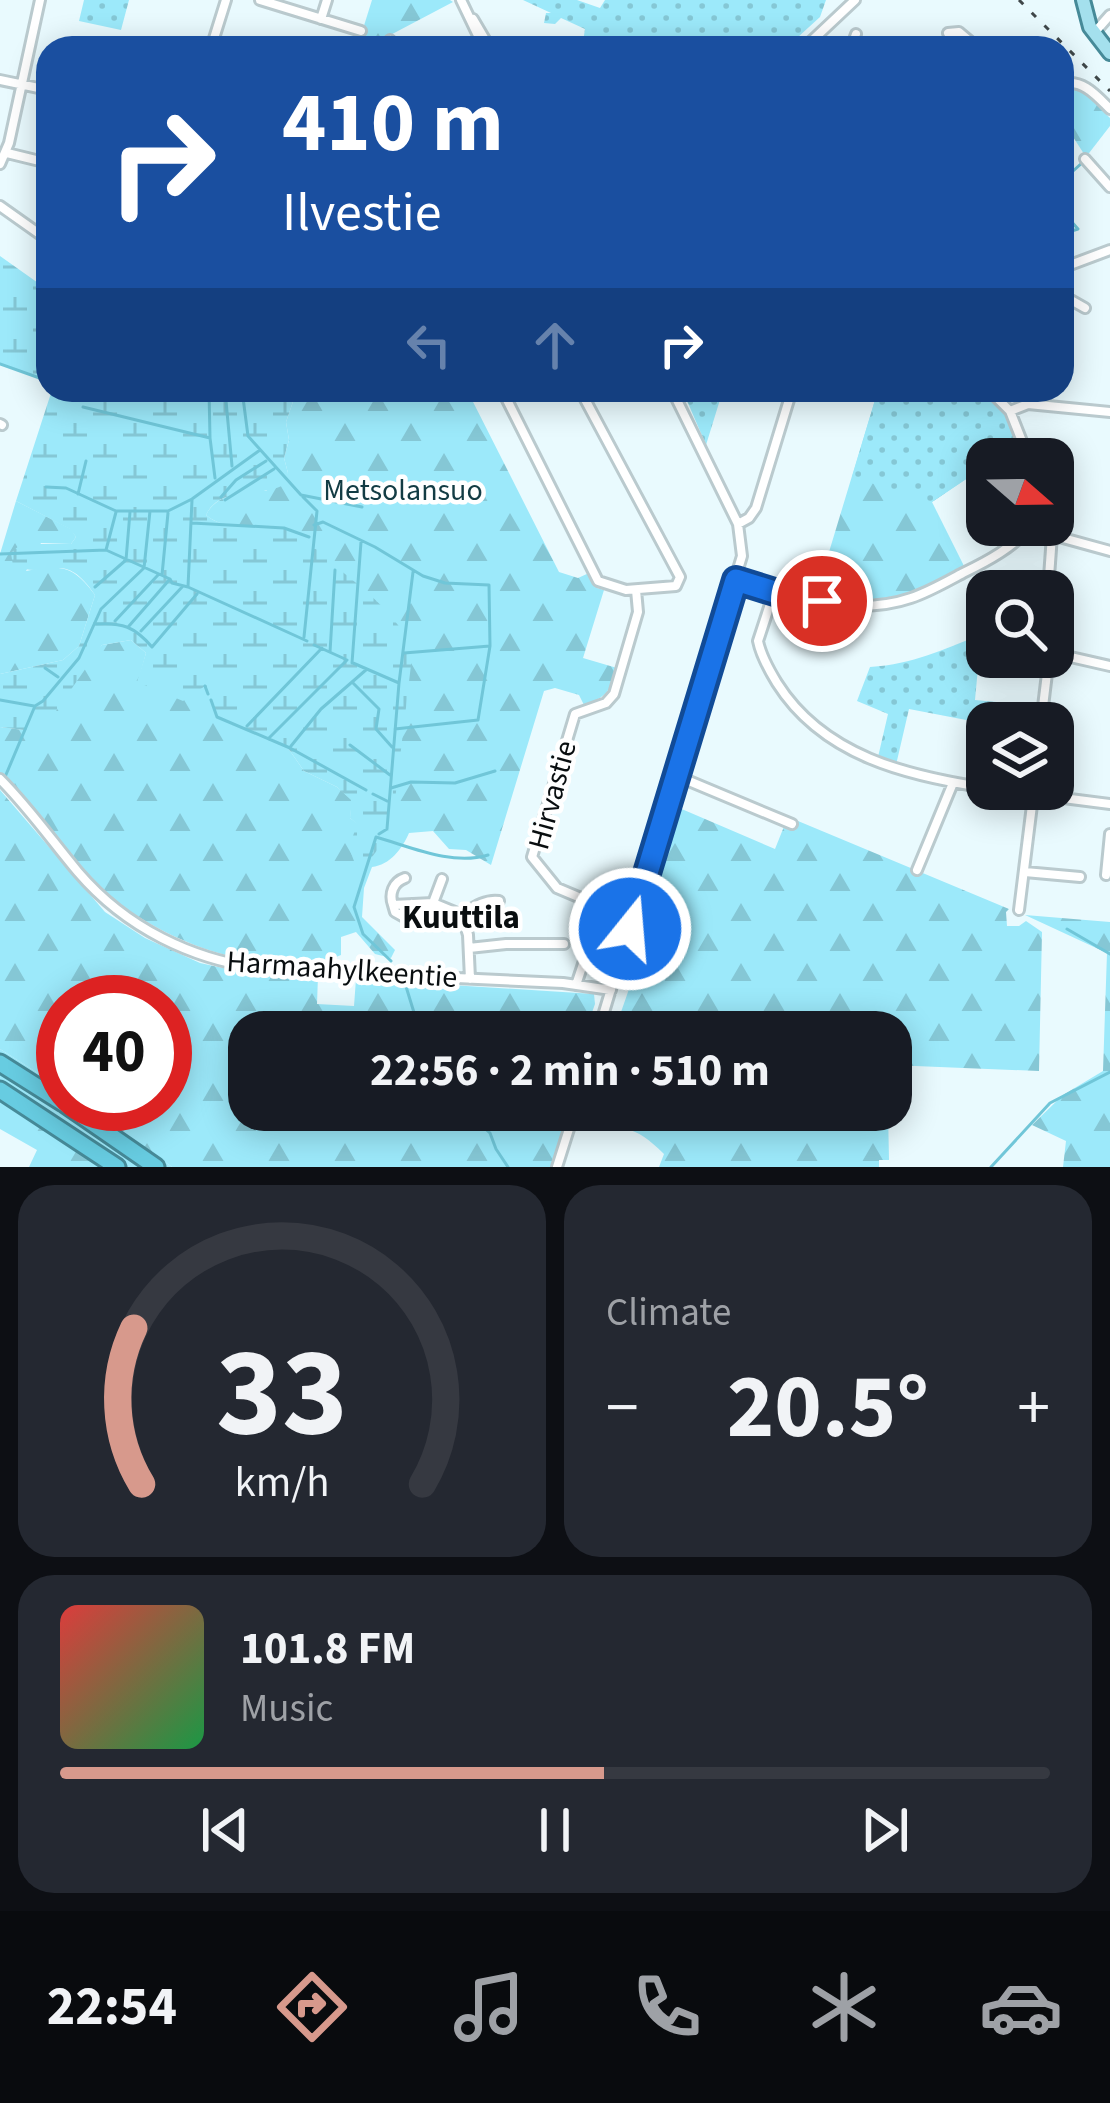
<!DOCTYPE html>
<meta charset="utf-8">
<style>
:root{--surface:#171b24;--page:#242831;--text:#f1f3f6;--muted:#9ea1a6;--line:#363941;--accent:#d7998c}
body{margin:0;font-family:"Source Sans 3",sans-serif;background:var(--page);color:var(--text);height:100vh;display:flex;flex-direction:column;font-size:45px;white-space:nowrap}
*{box-sizing:border-box;margin:0}
p{font-size:39px;color:var(--muted)}
.icon{flex:none;width:66px;height:66px;fill:none;stroke:currentColor;stroke-width:2;stroke-linecap:round;stroke-linejoin:round}
.map{position:relative;height:1167px;overflow:hidden}
.panel{display:flex;flex-direction:column;gap:18px;padding:18px;background:#0d0f14;flex:1}
.panel>*{flex:none}
.guide{position:absolute;left:36px;top:36px;width:1038px;height:366px;border-radius:36px;box-shadow:0 6px 30px #0003;background:#1a4fa0;color:#fff;overflow:hidden}
.needle{width:78px;rotate:110deg}
.tools{position:absolute;left:966px;top:438px;display:grid;gap:24px}
.tools a{display:grid;place-items:center;width:108px;height:108px;border-radius:24px;background:var(--surface);box-shadow:0 6px 30px #0003;font-size:60px}
.speed{position:absolute;left:36px;top:975px;display:flex;gap:24px;font-size:60px;font-weight:700;text-align:center}
.speed>*{display:grid;place-content:center;width:156px;height:156px;border-radius:50%;background:var(--surface);box-shadow:0 6px 30px #0003;line-height:1}
.speed .limit{border:18px solid #d22;background:#fff;color:#111}
.pin{position:absolute;display:grid;place-items:center;width:102px;height:102px;color:#fff;margin:-51px;border:6px solid #fff;border-radius:50%;box-shadow:0 3px 12px #0007}
.me{position:absolute;width:132px;margin:-66px;rotate:17deg;stroke-linejoin:round;filter:drop-shadow(0 0 9px #0008)}
.turn{display:flex;align-items:center;gap:42px;height:252px;padding:0 48px;font-size:54px}
.turn .icon{width:156px;height:156px;stroke-width:2.5}
.turn b{display:block;font-size:84px;line-height:102px}
.lanes{display:flex;align-items:center;height:114px;padding:0 48px;background:#0003;justify-content:center;gap:60px;direction:ltr}
.lanes .off{opacity:.35}
.big{font-size:90px;font-weight:700;line-height:1.1}
.panel .tile{flex:1;display:flex;flex-direction:column;justify-content:center;gap:18px;min-width:0;padding:0 42px;border-radius:36px;background:var(--page)}
.panel .dial{align-items:center;gap:0}
.dial svg{height:312px;overflow:visible;fill:none;stroke:var(--line);stroke-width:7;stroke-linecap:round;text-anchor:middle}
.dial text{fill:var(--text);stroke:none}
.song{display:flex;align-items:center;gap:36px}
.cover{width:144px;height:144px;border-radius:18px;background:linear-gradient(135deg,hsl(0 70% 55%),hsl(140 70% 35%))}
.played{height:12px;border-radius:6px;background:linear-gradient(90deg,var(--accent) 55%,var(--line) 55%)}
.keys{display:flex;justify-content:space-around;direction:ltr}
.heat{display:flex;justify-content:space-between;align-items:center;font-size:66px;direction:ltr}
.panel .tiles{flex:1;display:grid;gap:18px;grid-template-columns:1fr 1fr}
.tile:last-child{grid-column:span 2}
.trip{position:absolute;left:228px;top:1011px;width:684px;height:120px;border-radius:36px;background:var(--surface);box-shadow:0 6px 30px #0003;font-weight:700;line-height:120px;text-align:center}
.tabs{display:flex;height:192px;justify-content:space-around;align-items:center;background:#090b0e;color:var(--muted)}
.tabs .icon{width:84px;height:84px}
.tabs .active{color:var(--accent)}
.tabs b{font-size:54px;color:var(--text)}
.map>svg:first-child{display:block}
.green{fill:#9ce9fa}
.forest{fill:url(#forest-firs)}
.wetland{fill:url(#wetland-marsh)}
.park{fill:url(#park-dots)}
.lines{fill:none;stroke-linecap:round;stroke-linejoin:round}
.stream{stroke:#70c6d8;stroke-width:3}
.minor-casing{stroke:#bacace;stroke-width:14}
.major-casing{stroke:#468a98;stroke-width:18}
.highway-casing{stroke:#468a98;stroke-width:21}
.minor{stroke:#fff;stroke-width:8}
.major{stroke:#a4e0ed;stroke-width:12}
.highway{stroke:#67cce1;stroke-width:15}
.rail{stroke:#3f4749;stroke-width:3;stroke-dasharray:6 12;stroke-linecap:butt}
.route-casing{stroke:#114b97;stroke-width:30}
.route{stroke:#1a73e8;stroke-width:21}
.labels{text-anchor:middle;stroke-width:9;stroke-linejoin:round;paint-order:stroke}
.park-label{font-size:30px;fill:#133c44;stroke:#fff}
.street-label{font-size:30px;fill:#090e10;stroke:#fff}
.neighbourhood-label{font-size:33px;font-weight:bold;fill:#090e10;stroke:#fff}
</style>
<div class="map">
<svg width="1110" height="1167" viewBox="0 0 1110 1167">
<defs>
<pattern id="forest-firs" width="22" height="20" patternUnits="userSpaceOnUse" patternTransform="scale(3)"><rect width="22" height="20" fill="#9ce9fa"/><path d="M5 1l3.5 6h-7zM16 11l3.5 6h-7z" fill="#85c7d5"/></pattern>
<pattern id="wetland-marsh" width="20" height="14" patternUnits="userSpaceOnUse" patternTransform="scale(3)"><rect width="20" height="14" fill="#9ce9fa"/><path d="M1 5h8M5 5V1M11 12h8M15 12V8" fill="none" stroke="#85c7d5"/></pattern>
<pattern id="park-dots" width="8" height="8" patternUnits="userSpaceOnUse" patternTransform="scale(3)"><rect width="8" height="8" fill="#9ce9fa"/><path d="M2 2h.1M6 6h.1" fill="none" stroke="#85c7d5" stroke-width="1.8" stroke-linecap="round"/></pattern>
</defs>
<rect width="100%" height="100%" fill="#e9fafe"/>
<path class="green" d="M0 1049 63 1089V1104H84L172 1167H100L0 1101Z"/>
<path class="forest" d="M372 0H450L453 2 379 41 377 48H357Z
M1068 88C1088 89 1097 105 1110 118V126L1086 157 1062 120V91Z
M297 390H467L559 572 578 578 589 573 597 588 604 590 583 658 617 668C611 690 606 698 584 705L579 695 555 688 544 691 491 865 466 850 449 849 433 831 409 833C402 849 390 865 372 867L364 888 362 917 395 950 391 958 375 954 356 932 341 937V955C333 958 323 962 314 963 246 972 156 938 106 892 67 856 40 808 0 773V727L24 730 102 645 131 640 146 653 138 682 205 686 218 717 288 748 304 771 337 787 352 800 350 818 358 824 366 865 313 548C279 506 236 541 206 515 215 495 244 490 266 491L288 473 284 458 289 440 286 422Z
M878 390H979L1019 444 996 459H987V465L932 502 965 568 908 594 877 599 816 595Z
M16 501 71 529 76 537 71 544 41 543 26 571C61 565 73 565 95 595L79 646 63 660 0 674V554Z
M0 790 105 912 145 938 200 963 241 972 318 976 317 1004 354 1006 356 979 594 994 595 1004 585 1032H249V1110H568L551 1167H172L84 1104H165V1002H63V1089L0 1049Z
M677 807 775 849 785 824 795 827 798 821 1009 909 1006 912 1007 926H1019L1026 921 1042 932 1039 1071 891 1065V1032H614L635 972Z
M1025 915 1110 922V1167H1063L1066 1141 1032 1125 1063 1095 1103 1071 1107 953Z
M0 1101 100 1167H29L37 1150 0 1129Z
M586 1110H888L889 1160H879V1167H659L664 1154C633 1123 623 1128 581 1123Z"/>
<path class="wetland" d="M0 256 48 290V381L0 364Z
M52 390H297L286 422 289 440 284 458 288 473 285 484C261 499 221 484 206 515 226 533 261 520 287 528 301 532 305 540 316 549 354 584 387 601 413 648L393 817 384 841 366 865 354 861 349 848 357 824 350 818 351 800 337 787 304 771 288 748 217 717 205 686 183 701 137 682 146 653 131 640 102 645 47 724 24 730 0 727V674L63 660 79 646 95 595C63 548 51 580 13 566L11 553 21 544H71L76 537 70 529 16 501Z"/>
<path class="park" d="M84 0H129L121 30 79 21Z
M523 0H577L600 8 605 0H826L820 17 786 48H582L585 29 561 18 555 24 544 23 546 13H551Z
M679 390H723L706 445 688 403Z
M878 390H979L1008 416 1019 444 996 459H987V465L932 502 852 477Z
M981 635 975 700 1038 706 1036 723 987 724 909 709 896 765 878 757 888 714 857 701 870 667C915 664 940 650 981 635Z"/>
<g class="lines">
<path class="stream" d="M1062 181 1083 162
M1062 211 1078 229 1062 234
M0 364 48 381
M209 390 210 438 215 478
M225 390 232 466
M242 390 248 436 301 495 362 507
M83 407 210 438
M46 487 66 488 116 511H168L192 499 260 450
M78 494 86 461
M221 497 236 480 266 461
M303 497 317 511 304 637
M225 500 274 469
M192 523 284 528 309 537
M314 525 323 522 375 547 423 576 445 583 489 585 490 646 478 720 395 729
M106 550 116 512
M0 554 106 550 170 579 172 583 188 587 307 641
M162 575 168 513
M95 587 126 560 130 512
M188 587 192 500
M115 621 158 575
M96 624C122 622 135 627 152 647L197 594
M129 626 170 579
M141 631 183 586
M314 645 345 659
M330 652 335 570
M404 653 490 646
M352 663 361 542
M353 663 399 683
M45 668 58 677
M353 683 379 709 376 729 392 747
M205 686 208 694
M0 700 34 706
M211 700 217 717 290 748 366 790
M247 726 322 648
M269 738 347 660
M350 745 390 775
M291 746 321 709 367 669
M5 777 35 706 43 701 79 658 101 609 144 568 150 511
M391 788 411 782 455 783 495 771
M373 794 387 801
M379 834 387 829 399 683 413 572
M1067 929 1110 954
M391 961 363 934 354 907 376 837C411 847 452 866 488 855
M404 980 420 1032
M464 1110 490 1133 496 1149 508 1167
M991 1167 1050 1103 1110 1072"/>
<g class="minor-casing">
<path id="minor" d="M260 0 361 31
M461 0 484 48
M321 19 327 0
M473 19 490 48
M1095 32 1110 15
M390 40 393 48
M211 48 226 0
M462 48 483 37
M804 48 855 0
M851 48 856 34
M956 48 948 33 959 32 978 48
M0 80 48 90
M1062 84C1083 79 1096 95 1110 109
M7 153 48 163
M1085 159 1110 187
M0 164 9 143 40 0
M0 206 48 240
M1062 268 1110 250
M1062 295 1085 308
M502 390 598 581 626 590 676 586 680 577 580 390
M989 390 1010 411 1029 459
M1010 411 1028 404 1110 412
M0 424 2 425
M738 524 749 518 756 508 792 390
M1037 525 1052 535 1048 591
M1052 535 1110 551
M736 580C790 598 856 617 911 598 929 592 946 582 963 573 988 561 1014 547 1032 525
M774 592 758 641C761 656 769 670 777 683 823 756 907 776 987 788
M1053 653 1110 666
M1041 723 1049 657
M677 776 792 824
M0 779C29 808 52 841 78 872 126 928 192 960 264 969L563 983 611 990
M992 789 1110 804
M917 870 953 783
M1025 872 1080 877
M1106 875 1110 834
M405 878C393 882 389 894 393 905L433 903 462 915 468 935 470 979
M433 903 442 879
M393 905 395 912 404 917 412 904
M1019 910 1034 789
M462 915C473 908 485 899 499 901
M469 948 506 944H564
M576 985 602 907 557 888 532 857 575 714 606 703 614 694 638 612 636 590
M598 1032 742 556 738 524 672 390
M557 1167 575 1110"/>
</g>
<g class="major-casing">
<path id="major" d="M1083 0 1090 27 1110 53"/>
</g>
<g class="highway-casing">
<path id="highway" d="M0 1063 63 1103
M0 1090 117 1167
M65 1104 156 1167"/>
</g>
<use href="#minor" class="minor"/>
<use href="#major" class="major"/>
<use href="#highway" class="highway"/>
<path class="rail" d="M1019 0 1110 91"/>
</g>
<g class="lines">
<g class="route-casing">
<path id="route" d="M630 929 736 580 784 595 822 601"/>
</g>
<use href="#route" class="route"/>
</g>
<g class="labels">
<g class="park-label">
<text x="403" y="500">Metsolansuo</text>
</g>
<g class="street-label">
<text transform="translate(552 795) rotate(-75)" y="10">Hirvastie</text>
<text transform="translate(342 969) rotate(4)" y="10">Harmaahylkeentie</text>
</g>
<g class="neighbourhood-label">
<text x="461" y="928">Kuuttila</text>
</g>
</g>
</svg>
<div class="tools">
<a><svg class="needle" viewBox="-14 -14 28 28"><path d="M0-13l5 13h-10z" fill="#e53935"/><path d="M0 13l5-13h-10z" fill="#9ea1a6"/></svg></a>
<a><svg class="icon" aria-label="search" viewBox="0 0 24 24"><circle cx="10" cy="10" r="6"/><path d="M15 15l6 6"/></svg></a>
<a><svg class="icon" aria-label="layers" viewBox="0 0 24 24"><path d="M12 4l9 5-9 5-9-5zM3 14l9 5 9-5"/></svg></a>
</div>
<div class="speed"><div class="limit">40</div></div>
<div class="pin" style="left:822px;top:601px;background:#d93025"><svg class="icon" aria-label="arrive" viewBox="0 0 24 24"><path d="M6 21V4h12l-3 4 3 4H6"/></svg></div>
<svg class="me" style="left:630px;top:929px" viewBox="-20 -20 40 40"><circle r="17" fill="#1a73e8" stroke="#fff" stroke-width="3"/><path d="M0-11L8 9 0 5-8 9z" fill="#fff"/></svg>
<div class="trip">22:56 · 2 min · 510 m</div>
<div class="guide">
<div class="turn"><svg class="icon" aria-label="right" viewBox="0 0 24 24"><path d="M7 20v-9h11M14 6l5 5-5 5"/></svg><div><b>410 m</b>Ilvestie</div></div>
<div class="lanes"><svg class="icon off" aria-label="left" viewBox="0 0 24 24"><path d="M17 20v-9H6M10 6l-5 5 5 5"/></svg><svg class="icon off" aria-label="ahead" viewBox="0 0 24 24"><path d="M12 20V5M6 11l6-6 6 6"/></svg><svg class="icon" aria-label="right" viewBox="0 0 24 24"><path d="M7 20v-9h11M14 6l5 5-5 5"/></svg></div>
</div>
</div>
<section class="panel">
<div class="tiles">
<div class="tile dial"><svg viewBox="0 0 100 80">
<path d="M14 69A42 42 0 1 1 86 69"/>
<path d="M14 69A42 42 0 0 1 12 29" stroke="#d7998c"/>
<text x="50" y="56" font-size="32" font-weight="700">33</text>
<text x="50" y="72" font-size="11">km/h</text>
</svg></div>
<div class="tile"><p>Climate</p>
<div class="heat"><a>−</a><b class="big">20.5°</b><a>+</a></div>
</div>
<div class="tile">
<div class="song"><i class="cover"></i><div><b>101.8 FM</b><p>Music</p></div></div>
<div class="played"></div>
<div class="keys"><svg class="icon" aria-label="previous" viewBox="0 0 24 24"><path d="M18 5L8 12l10 7zM5 5v14"/></svg><svg class="icon" aria-label="pause" viewBox="0 0 24 24"><path d="M8 5v14M16 5v14"/></svg><svg class="icon" aria-label="next" viewBox="0 0 24 24"><path d="M6 5l10 7-10 7zM19 5v14"/></svg></div>
</div>
</div>
</section>
<nav class="tabs">
<b>22:54</b>
<svg class="icon active" aria-label="directions" viewBox="0 0 24 24"><path d="M12 3l9 9-9 9-9-9zM9 14v-3h6M13 9l2 2-2 2"/></svg>
<svg class="icon" aria-label="music" viewBox="0 0 24 24"><path d="M9 18V5l10-2v13"/><circle cx="6" cy="18" r="3"/><circle cx="16" cy="16" r="3"/></svg>
<svg class="icon" aria-label="phone" viewBox="0 0 24 24"><path d="M5 4h4l2 5-3 2q2 4 5 5l2-3 5 2v4C11 20 4 13 5 4z"/></svg>
<svg class="icon" aria-label="climate" viewBox="0 0 24 24"><path d="M12 3v18M4 7l16 10M4 17L20 7"/></svg>
<svg class="icon" aria-label="car" viewBox="0 0 24 24"><path d="M5 17H2v-5l4-1 3-4h7l3 4 3 1v5h-3M9 17h6M6 11h13"/><circle cx="7" cy="17" r="2"/><circle cx="17" cy="17" r="2"/></svg>
</nav>
